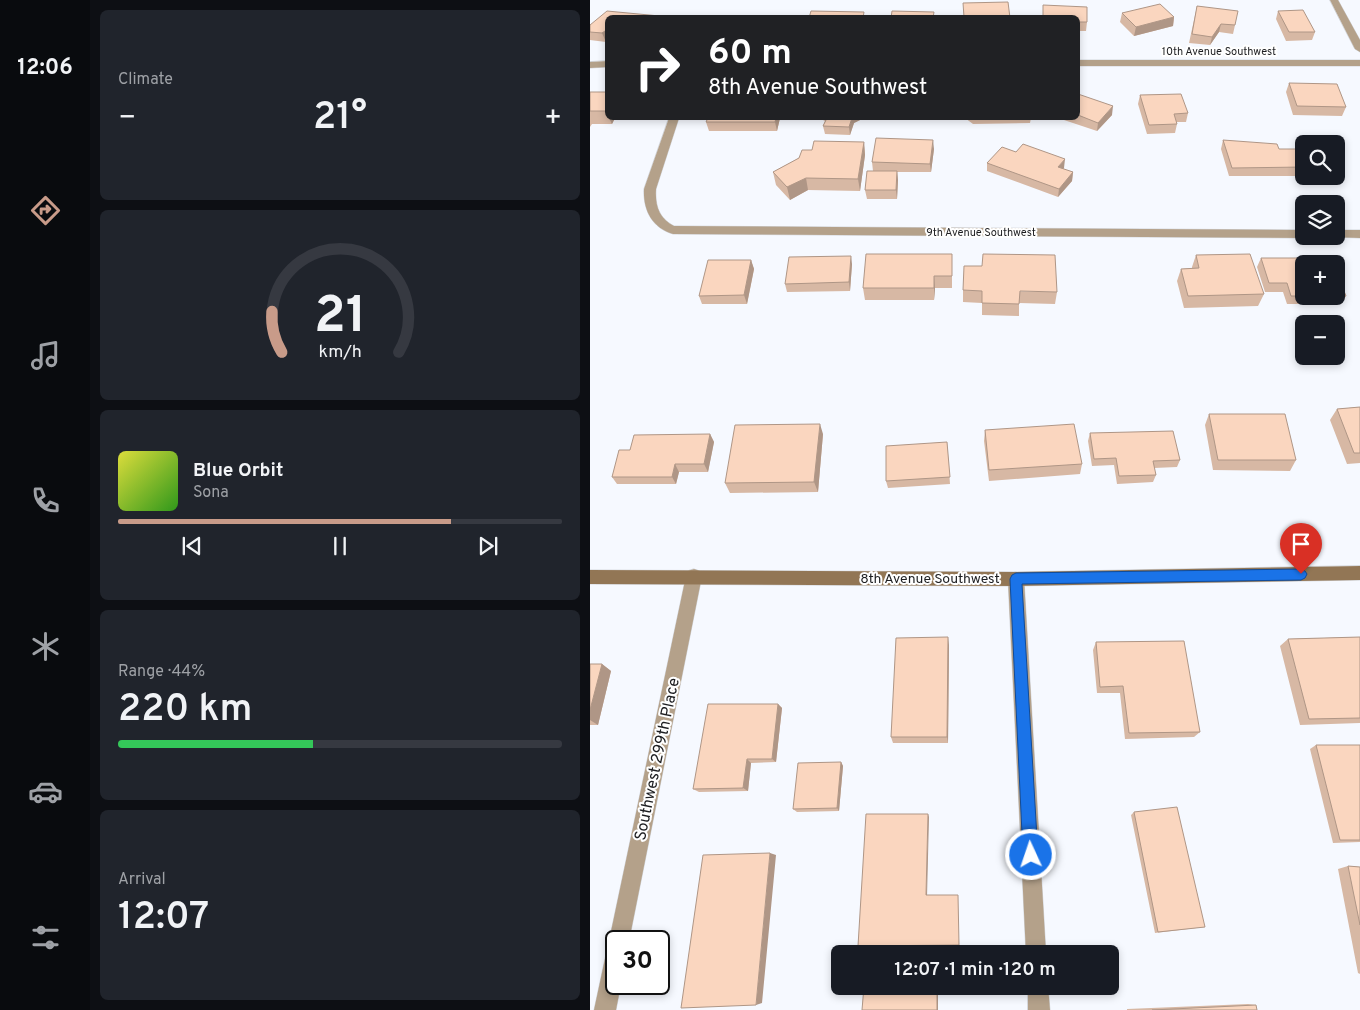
<!DOCTYPE html>
<meta charset="utf-8">
<style>
:root{--surface:#171b24;--page:#20242c;--text:#f1f3f6;--muted:#9ea1a6;--line:#363941;--accent:#c89b89}
body{margin:0;font-family:Overpass,sans-serif;background:var(--page);color:var(--text);height:100vh;display:flex;flex-direction:column;font-size:19px;white-space:nowrap}
*{box-sizing:border-box;margin:0}
p{font-size:16px;color:var(--muted)}
.icon{flex:none;width:28px;height:28px;fill:none;stroke:currentColor;stroke-width:2;stroke-linecap:round;stroke-linejoin:round}
.map{position:relative;flex:1;overflow:hidden}
.details{display:flex;flex-direction:column;gap:10px;padding:10px;background:#0d0f14;width:500px}
.details>*{flex:none}
.hud{position:absolute;left:15px;top:15px;width:475px;height:105px;border-radius:8px;box-shadow:0 2px 8px #0003;background:#202124;color:#fff;overflow:hidden}
.fabs{position:absolute;left:705px;top:135px;display:grid;gap:10px}
.fabs a{display:grid;place-items:center;width:50px;height:50px;border-radius:8px;background:var(--surface);box-shadow:0 2px 8px #0003;font-size:25px}
.speed{position:absolute;left:15px;top:930px;display:flex;gap:10px;font-size:25px;font-weight:700;text-align:center}
.speed>*{display:grid;place-content:center;width:65px;height:65px;border-radius:50%;background:var(--surface);box-shadow:0 2px 8px #0003;line-height:1}
.speed .limit{border:2px solid #111;border-radius:8px;background:#fff;color:#111}
.pin{position:absolute;display:grid;place-items:center;width:42px;height:42px;color:#fff;margin:-51px -21px;border-radius:50% 50% 50% 0;rotate:-45deg;box-shadow:0 0 5px #0007}
.pin .icon{rotate:45deg}
.me{position:absolute;width:55px;margin:-28px;rotate:357deg;stroke-linejoin:round;filter:drop-shadow(0 0 4px #0008)}
.turn{display:flex;align-items:center;gap:18px;height:105px;padding:0 20px;font-size:22px}
.turn .icon{width:65px;height:65px;stroke-width:2.5}
.turn b{display:block;font-size:35px;line-height:42px}
.big{font-size:38px;font-weight:600;line-height:1.1}
.details .tile{flex:1;display:flex;flex-direction:column;justify-content:center;gap:8px;min-width:0;padding:0 18px;border-radius:8px;background:var(--page)}
.details .dial{align-items:center;gap:0}
.dial svg{height:130px;overflow:visible;fill:none;stroke:var(--line);stroke-width:7;stroke-linecap:round;text-anchor:middle}
.dial text{fill:var(--text);stroke:none}
.song{display:flex;align-items:center;gap:15px}
.cover{width:60px;height:60px;border-radius:8px;background:linear-gradient(135deg,hsl(60 70% 55%),hsl(110 70% 35%))}
.played{height:5px;border-radius:2px;background:linear-gradient(90deg,var(--accent) 75%,var(--line) 75%)}
.keys{display:flex;justify-content:space-around;direction:ltr}
.heat{display:flex;justify-content:space-between;align-items:center;font-size:28px;direction:ltr}
.charge{height:8px;border-radius:4px;background:linear-gradient(90deg,#34c759 44%,var(--line) 0)}
.trip{position:absolute;left:241px;top:945px;width:288px;height:50px;border-radius:8px;background:var(--surface);box-shadow:0 2px 8px #0003;font-weight:600;line-height:50px;text-align:center}
main{display:flex;flex:1;min-height:0}
.dock{display:flex;flex-direction:column;width:90px;justify-content:space-around;align-items:center;background:#090b0e;color:var(--muted)}
.dock .icon{width:35px;height:35px}
.dock .selected{color:var(--accent)}
.dock b{font-size:22px;color:var(--text)}
.map>svg:first-child{display:block}
.lines{fill:none;stroke-linecap:round;stroke-linejoin:round}
.street-casing{stroke:#d3d6db;stroke-width:1}
.secondary-casing{stroke:#d3d6db;stroke-width:1}
.street{fill:#b4a18a;fill-rule:evenodd}
.secondary{fill:#927655;fill-rule:evenodd}
.wall{fill:#d7b8a4}
.shaded-wall{fill:#af9686}
.building{fill:#fad6bf;stroke:#af9686}
.route{fill:#1a73e8;stroke:#114b97}
.labels{text-anchor:middle;stroke-width:4;stroke-linejoin:round;paint-order:stroke}
.far-street-label{font-size:11px;fill:#1d1e21;stroke:#fff}
.street-label{font-size:14px;fill:#1d1e21;stroke:#fff}
.near-street-label{font-size:16px;fill:#1d1e21;stroke:#fff}
</style>
<main>
<nav class="dock">
<b>12:06</b>
<svg class="icon selected" aria-label="directions" viewBox="0 0 24 24"><path d="M12 3l9 9-9 9-9-9zM9 14v-3h6M13 9l2 2-2 2"/></svg>
<svg class="icon" aria-label="music" viewBox="0 0 24 24"><path d="M9 18V5l10-2v13"/><circle cx="6" cy="18" r="3"/><circle cx="16" cy="16" r="3"/></svg>
<svg class="icon" aria-label="phone" viewBox="0 0 24 24"><path d="M5 4h4l2 5-3 2q2 4 5 5l2-3 5 2v4C11 20 4 13 5 4z"/></svg>
<svg class="icon" aria-label="climate" viewBox="0 0 24 24"><path d="M12 3v18M4 7l16 10M4 17L20 7"/></svg>
<svg class="icon" aria-label="car" viewBox="0 0 24 24"><path d="M5 17H2v-5l4-1 3-4h7l3 4 3 1v5h-3M9 17h6M6 11h13"/><circle cx="7" cy="17" r="2"/><circle cx="17" cy="17" r="2"/></svg>
<svg class="icon" aria-label="filters" viewBox="0 0 24 24"><path d="M4 7h16M4 17h16"/><circle cx="9" cy="7" r="2"/><circle cx="15" cy="17" r="2"/></svg>
</nav>
<section class="details">
<div class="tile"><p>Climate</p>
<div class="heat"><a>−</a><b class="big">21°</b><a>+</a></div>
</div>
<div class="tile dial"><svg viewBox="0 0 100 80">
<path d="M14 69A42 42 0 1 1 86 69"/>
<path d="M14 69A42 42 0 0 1 8 44" stroke="#c89b89"/>
<text x="50" y="56" font-size="32" font-weight="700">21</text>
<text x="50" y="72" font-size="11">km/h</text>
</svg></div>
<div class="tile">
<div class="song"><i class="cover"></i><div><b>Blue Orbit</b><p>Sona</p></div></div>
<div class="played"></div>
<div class="keys"><svg class="icon" aria-label="previous" viewBox="0 0 24 24"><path d="M18 5L8 12l10 7zM5 5v14"/></svg><svg class="icon" aria-label="pause" viewBox="0 0 24 24"><path d="M8 5v14M16 5v14"/></svg><svg class="icon" aria-label="next" viewBox="0 0 24 24"><path d="M6 5l10 7-10 7zM19 5v14"/></svg></div>
</div>
<div class="tile"><p>Range · 44%</p><b class="big">220 km</b><div class="charge"></div></div>
<div class="tile"><p>Arrival</p><b class="big">12:07</b></div>
</section>
<div class="map">
<svg width="770" height="1010" viewBox="0 0 770 1010">
<rect width="100%" height="100%" fill="#f6f9ff"/>
<g class="lines">
<g class="street-casing">
<path id="street" d="M740 0H748L770 40V52L765 49Z
M488 60H770V66H488Z
M18 61V67L0 68V62Z
M79 118H89L66 189C65 206 69 218 84 226L714 230V236H718L714 238 83 234C62 228 53 210 54 189Z
M746 230H770V238L742 237 746 236Z
M104 569 110 571 112 576 39 941H26V984H31L26 1010H4L16 954 21 946 19 941 96 576 98 571Z
M426 572 432 574 434 579 456 954H436L418 579 420 574Z
M438 986H458L460 1010H438Z"/>
</g>
<g class="secondary-casing">
<path id="secondary" d="M770 566V580L426 586 0 584V570L426 572Z"/>
</g>
<use href="#street" class="street"/>
<use href="#secondary" class="secondary"/>
</g>
<path class="wall" d="M607 6 645 25 643 34 629 32 620 45 599 43Z
M688 11 725 32 722 40 696 41 686 19Z
M532 13 584 17 583 26 544 36 530 22Z
M18 18V40L16 42 0 40V25Z
M488 18 497 22 496 31H488Z
M699 83 756 107 752 116 703 115 696 92Z
M0 92H18V118H25L22 124H2L0 127Z
M488 94 522 115 507 131 468 118H488Z
M550 95 598 113 596 122H587V124L585 133 557 134 548 104Z
M118 118H190L187 131H119L116 122Z
M229 118H274L264 123 260 135 235 134 233 126 235 121Z
M336 118H351L349 120Z
M375 118H441L440 123 383 124Z
M633 140 689 149 714 162V172L712 176H639L631 149Z
M274 142 275 155 270 191 218 190 200 200 186 185 183 172 209 158 222 150Z
M344 149 341 172H307L308 180 307 199H277L275 190 283 171 282 162Z
M397 163 474 168 473 169 483 172 482 181 468 197 397 171Z
M362 254V288H345L344 300H275L273 288Z
M606 255 674 294 668 306 594 308 587 281 591 269 602 268V267Z
M671 258 714 296H746V271L756 296 751 304H697L693 292H675L667 267Z
M161 260 164 269 157 304H112L109 296Z
M262 264 260 291 197 292 195 284Z
M373 290 467 292 465 304 429 303V316L392 315V303L373 302Z
M770 407V463L757 464 740 420 747 409Z
M619 414 706 460 700 471 623 470 615 425Z
M395 430 492 464 490 474 399 481 394 441Z
M500 433 590 460 587 467 564 468 566 475 563 482 527 484 524 465 502 466 498 441Z
M120 434 124 442 118 472H89L86 484H27L22 477 40 450Z
M233 434 228 492 140 493 135 483Z
M357 442 360 484 298 488 296 481Z
M770 637V723L710 725 690 646 698 639Z
M506 642 610 732 604 737 535 739 530 693H507L503 650Z
M359 645 358 743H303L301 737Z
M0 664H12L21 671 8 725H0Z
M188 704 192 708 186 762 161 763 158 791 109 792 103 789Z
M726 745H770V842L743 843 720 749Z
M251 762 253 766 249 811 207 812 203 809Z
M544 812 615 927 565 933 541 815Z
M758 866 770 867V974L768 973 748 869Z
M658 1004 666 1005 667 1010H537V1009Z"/>
<path class="shaded-wall" d="M584 17 583 26 544 36 546 27Z
M631 24 629 32 620 45 622 37Z
M18 29V40L16 42 12 33Z
M523 106 522 115 507 131 508 123Z
M19 118H25L22 124Z
M186 118H190L187 131 185 122Z
M262 118H274L264 123 260 135 259 127Z
M343 140 344 149 341 172 340 164Z
M274 142 275 155 270 191 268 179Z
M475 159 474 168 468 176V167Z
M307 171 308 180 307 199 306 190Z
M483 172 482 181 468 197 469 189Z
M216 178 218 190 200 200 197 187Z
M261 256 262 264 260 291 259 282Z
M161 260 164 269 157 304 154 295Z
M344 276 345 288 344 300Z
M230 424 233 434 228 492 224 482Z
M120 434 124 442 118 472 114 464Z
M85 464 89 472 86 484 82 477Z
M358 637 359 645 358 743 357 737Z
M12 664 21 671 8 725 0 720V710Z
M188 704 192 708 186 762 182 759Z
M157 759 161 763 158 791 153 788Z
M251 762 253 766 249 811 247 808Z
M338 814 339 817 337 897 336 895Z
M180 853 186 855 172 1003 166 1005Z
M347 986H348V1010H347Z"/>
<path class="building" d="M418 2 420 18 374 17 373 3Z
M570 4 584 17 546 27 532 13Z
M453 5 497 7V22H488V18H453Z
M607 6 648 11 645 25 631 24 622 37 602 34Z
M713 10 725 32H699L688 11Z
M17 11 80 17 79 18H18V29L12 33 0 32V25Z
M221 11 274 12 273 18H219Z
M302 11 344 12 343 18H301Z
M144 16 203 17 202 18H144Z
M699 83 747 84 756 107 707 106Z
M0 92H18V109L17 111H0Z
M488 94 523 106 508 123 488 115Z
M591 94 598 113 584 114 587 124 559 125 550 95Z
M118 118H186L185 122H116Z
M237 118H262L259 127 233 126Z
M286 138 343 140 340 164 282 162Z
M633 140 687 144 689 149H709L714 162V167L642 168Z
M224 141 274 142 268 179 216 178 197 187 183 172 209 158 212 150H222Z
M433 144 475 159 468 167 483 172 469 189 397 163 412 147 426 152Z
M277 171H307L306 190H275Z
M276 254H362V276H344V288H273Z
M393 254 465 255 467 292 430 291 429 304 392 303V291L373 290 374 266H392Z
M660 254 674 294 598 296 591 269 609 268 606 255Z
M261 256 259 282 195 284 199 257Z
M671 258H741L744 264H714V296H701L697 283H679Z
M118 260H161L154 295 109 296Z
M746 271 756 296H746Z
M770 407V453H764L747 409Z
M619 414H695L706 460H628Z
M230 424 224 482 135 483 145 425Z
M484 424 492 464 399 470 395 430Z
M583 431 590 460 563 461 566 475 529 476 526 458 504 459 500 433Z
M120 434 114 464H85L82 477H22L29 450H40L44 435Z
M357 442 360 477 296 481V446Z
M358 637 357 737H301L306 638Z
M770 637V718L719 719 698 639Z
M594 641 610 732 539 733 533 686 510 687 506 642Z
M0 664H12L0 710Z
M118 704H188L182 759H157L153 788 103 789Z
M726 745H770V840H750Z
M251 762 247 808 203 809 208 763Z
M587 807 615 927 568 932 544 812Z
M276 814H338L336 895H368L369 945 268 946Z
M180 853 166 1005 91 1008 113 855Z
M758 866 770 867V925Z
M274 986H347V1010H272Z
M666 1005 667 1010H562Z"/>
<path class="route" d="M711 569 715 571 717 574 715 578 711 580 432 584 448 855 446 860 441 862 436 860 433 855 420 579 422 575 426 573Z"/>
<g class="labels">
<g class="far-street-label">
<text x="629" y="55">10th Avenue Southwest</text>
<text x="391" y="236">9th Avenue Southwest</text>
</g>
<g class="street-label">
<text x="340" y="583">8th Avenue Southwest</text>
</g>
<g class="near-street-label">
<text transform="translate(66 759) rotate(-78)" y="6">Southwest 299th Place</text>
</g>
</g>
</svg>
<div class="fabs">
<a><svg class="icon" aria-label="search" viewBox="0 0 24 24"><circle cx="10" cy="10" r="6"/><path d="M15 15l6 6"/></svg></a>
<a><svg class="icon" aria-label="layers" viewBox="0 0 24 24"><path d="M12 4l9 5-9 5-9-5zM3 14l9 5 9-5"/></svg></a>
<a>+</a>
<a>−</a>
</div>
<div class="speed"><div class="limit">30</div></div>
<div class="pin" style="left:711px;top:574px;background:#d93025"><svg class="icon" aria-label="arrive" viewBox="0 0 24 24"><path d="M6 21V4h12l-3 4 3 4H6"/></svg></div>
<svg class="me" style="left:441px;top:855px" viewBox="-20 -20 40 40"><circle r="17" fill="#1a73e8" stroke="#fff" stroke-width="3"/><path d="M0-11L8 9 0 5-8 9z" fill="#fff"/></svg>
<div class="trip">12:07 · 1 min · 120 m</div>
<div class="hud">
<div class="turn"><svg class="icon" aria-label="right" viewBox="0 0 24 24"><path d="M7 20v-9h11M14 6l5 5-5 5"/></svg><div><b>60 m</b>8th Avenue Southwest</div></div>
</div>
</div>
</main>
